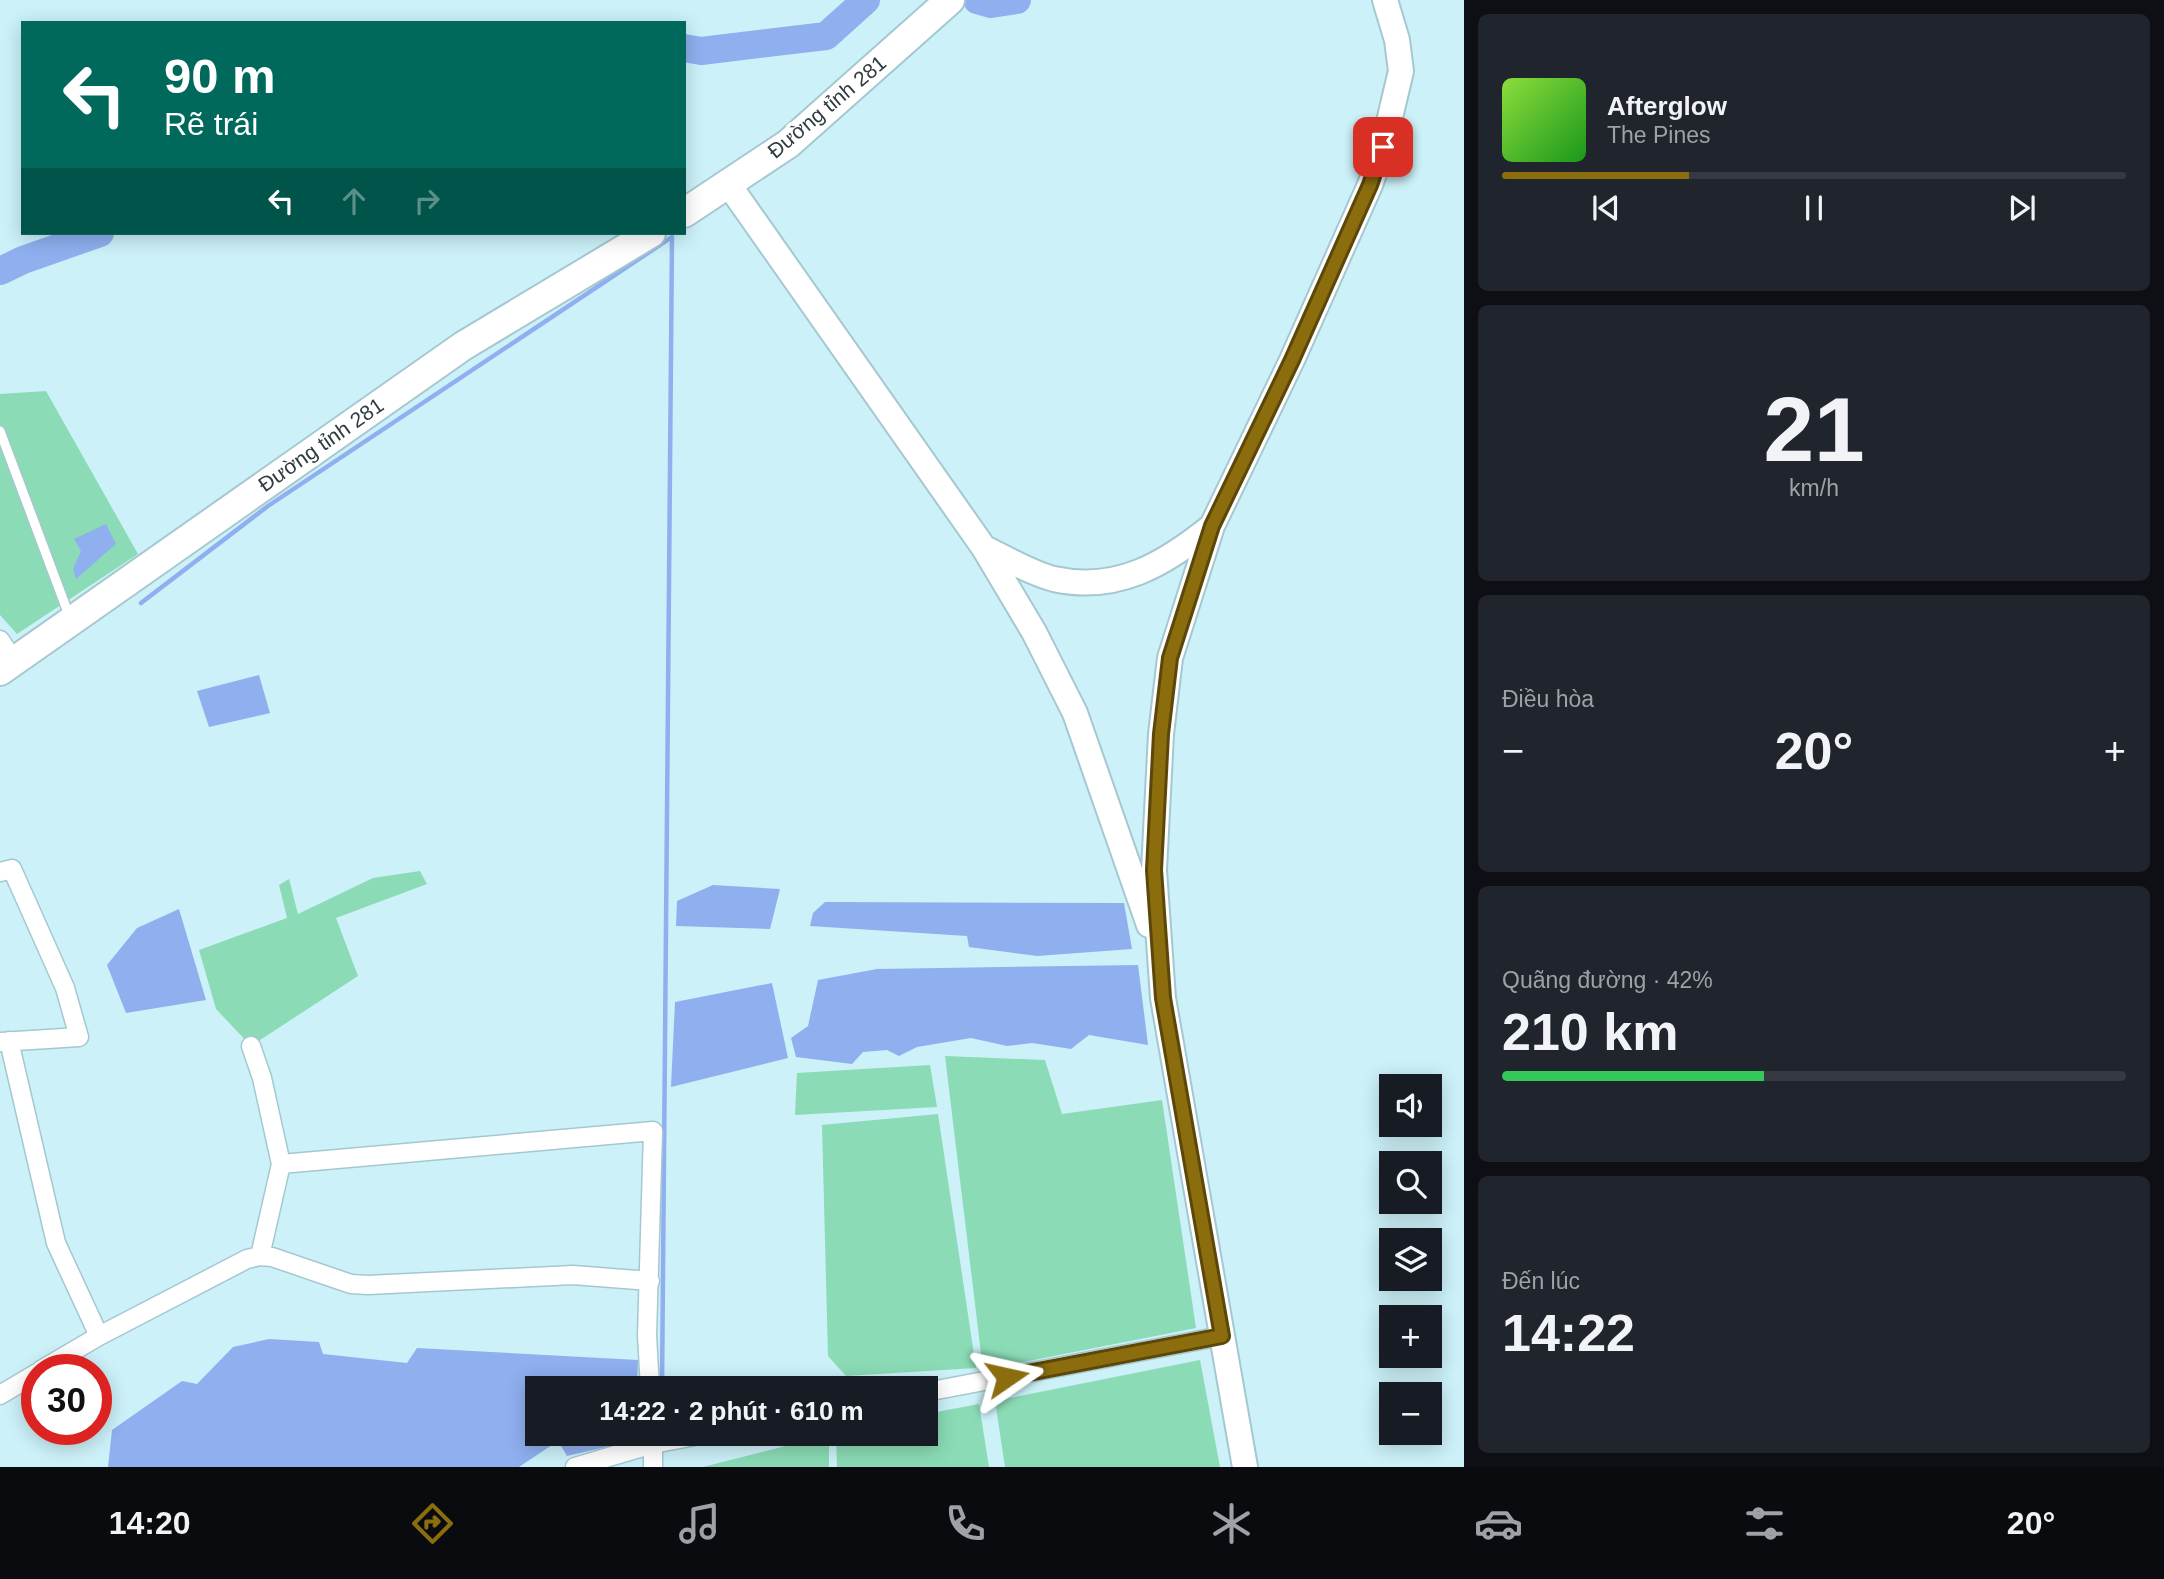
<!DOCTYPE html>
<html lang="vi">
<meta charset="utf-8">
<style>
:root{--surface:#171b24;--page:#20242c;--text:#f1f3f6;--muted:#9ea1a6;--line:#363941;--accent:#8b6d0e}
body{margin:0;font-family:Arial,sans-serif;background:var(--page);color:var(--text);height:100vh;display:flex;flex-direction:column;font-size:26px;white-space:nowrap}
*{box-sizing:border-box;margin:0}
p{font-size:23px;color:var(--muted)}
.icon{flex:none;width:38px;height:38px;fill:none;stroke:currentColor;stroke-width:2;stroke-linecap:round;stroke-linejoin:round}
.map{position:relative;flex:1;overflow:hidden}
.details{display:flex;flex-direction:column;gap:14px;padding:14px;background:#0d0f14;width:700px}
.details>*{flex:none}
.top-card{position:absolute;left:21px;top:21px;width:665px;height:214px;border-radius:0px;box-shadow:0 4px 18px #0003;background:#00695c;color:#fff;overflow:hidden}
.fabs{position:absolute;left:1379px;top:1074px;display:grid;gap:14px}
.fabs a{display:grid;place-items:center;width:63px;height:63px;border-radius:0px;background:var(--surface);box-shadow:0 4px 18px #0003;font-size:35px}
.speed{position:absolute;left:21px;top:1354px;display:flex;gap:14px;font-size:35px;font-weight:700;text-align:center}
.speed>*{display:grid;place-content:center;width:91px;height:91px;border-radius:50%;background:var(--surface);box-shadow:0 4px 18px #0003;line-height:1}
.speed .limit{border:10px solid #d22;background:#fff;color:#111}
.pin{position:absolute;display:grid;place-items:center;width:60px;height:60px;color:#fff;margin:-30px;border-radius:14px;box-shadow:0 4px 10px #0006}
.me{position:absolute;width:77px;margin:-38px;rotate:79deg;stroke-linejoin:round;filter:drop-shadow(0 0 5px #0008)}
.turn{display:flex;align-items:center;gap:24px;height:147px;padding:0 28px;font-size:32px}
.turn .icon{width:91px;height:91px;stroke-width:2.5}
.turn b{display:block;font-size:49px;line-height:60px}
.lanes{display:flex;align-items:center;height:66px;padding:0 28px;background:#0003;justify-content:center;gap:35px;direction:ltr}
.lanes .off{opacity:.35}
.big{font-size:52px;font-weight:700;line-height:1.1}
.details .widget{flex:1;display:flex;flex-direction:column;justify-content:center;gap:10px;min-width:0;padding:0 24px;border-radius:10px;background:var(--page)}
.details .dial{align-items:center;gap:0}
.dial b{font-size:91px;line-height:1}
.song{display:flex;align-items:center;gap:21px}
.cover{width:84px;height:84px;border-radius:10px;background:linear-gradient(135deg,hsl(90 70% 55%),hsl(120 70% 35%))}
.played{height:7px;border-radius:4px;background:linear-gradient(90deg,var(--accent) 30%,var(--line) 30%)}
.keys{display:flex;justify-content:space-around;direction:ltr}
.heat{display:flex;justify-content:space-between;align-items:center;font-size:38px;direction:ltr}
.charge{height:10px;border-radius:5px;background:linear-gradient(90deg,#34c759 42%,var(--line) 0)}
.trip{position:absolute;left:525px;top:1376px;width:413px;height:70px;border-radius:0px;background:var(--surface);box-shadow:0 4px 18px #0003;font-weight:700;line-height:70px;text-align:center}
.tab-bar{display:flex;height:112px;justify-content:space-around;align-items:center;background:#090b0e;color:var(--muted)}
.tab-bar .icon{width:49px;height:49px}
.tab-bar .selected{color:var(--accent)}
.tab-bar b{font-size:32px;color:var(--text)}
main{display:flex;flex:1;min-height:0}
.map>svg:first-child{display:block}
.green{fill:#8bdbb6}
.water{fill:#8fafef}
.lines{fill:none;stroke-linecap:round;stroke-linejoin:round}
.stream{stroke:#8fafef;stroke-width:4.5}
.river{stroke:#8fafef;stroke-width:28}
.service-casing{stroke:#a5c8d0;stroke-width:12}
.minor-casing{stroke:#a5c8d0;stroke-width:21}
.secondary-casing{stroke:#a5c8d0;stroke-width:28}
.primary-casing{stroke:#a5c8d0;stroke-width:32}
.service{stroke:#fff;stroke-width:9}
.minor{stroke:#fff;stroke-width:18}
.secondary{stroke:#fff;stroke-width:24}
.primary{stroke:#fff;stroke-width:28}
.route-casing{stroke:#5a4709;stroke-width:18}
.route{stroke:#8b6d0e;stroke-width:12}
.labels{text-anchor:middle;stroke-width:7;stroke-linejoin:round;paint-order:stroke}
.street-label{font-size:21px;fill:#2f3d40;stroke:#fff}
</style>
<main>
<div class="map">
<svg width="1464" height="1467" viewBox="0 0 1464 1467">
<rect width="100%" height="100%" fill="#ccf1f9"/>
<path class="green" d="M46 391 138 554 17 634 0 615V394Z
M420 871 427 884 336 918 358 976 251 1046 216 1009 199 950 287 918 279 885 289 879 298 914 373 878Z
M945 1056 1045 1060 1062 1114 1162 1100 1196 1328 983 1370Z
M930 1065 937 1107 795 1115 797 1073Z
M938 1114 976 1368 846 1376 828 1356 822 1125Z
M1200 1360 1220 1467H1005L995 1401Z
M979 1404 989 1467H837L836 1433H926V1414Z
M829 1435V1467H703Z"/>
<path class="water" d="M106 524 116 544 76 579 73 569 81 551 74 539Z
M259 675 270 713 209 727 197 691Z
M713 885 780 889 770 929 676 926 677 901Z
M825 902 1124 903 1132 949 1037 956 969 947 967 936 810 926 813 913Z
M179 909 206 1000 126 1013 107 965 137 928Z
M1138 965 1148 1045 1089 1035 1071 1049 1032 1043 1007 1046 971 1038 917 1047 899 1056 887 1050 863 1052 852 1064 796 1057 791 1038 808 1026 818 980 877 969Z
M772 983 788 1058 671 1087 675 1002Z
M269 1339 319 1342 323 1354 407 1363 417 1348 638 1360 637 1388H537V1433H630L623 1443 567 1456 558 1441 519 1467H108L112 1430 182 1381 197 1384 233 1347Z"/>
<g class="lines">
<path class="stream" d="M141 603 268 506 672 237 662 1388"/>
<path class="river" d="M977 0 991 4 1017 0
M684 48 701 51 826 36 866 0
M0 271 23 260 100 233"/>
<g class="service-casing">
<path id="service" d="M0 431 70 618"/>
</g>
<g class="minor-casing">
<path id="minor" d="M0 640 14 661
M0 872 12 869 65 988 79 1037 0 1042
M9 1041 56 1243 99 1336
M251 1046 262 1078 281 1164 260 1256
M281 1164 653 1131 647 1335 650 1388
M41 1370 99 1336 247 1259 260 1256 272 1257 351 1284 368 1285 573 1275 650 1281
M926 1392 1222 1336
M0 1395 37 1373
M653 1433V1467
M575 1467 653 1444 711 1433"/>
</g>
<g class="secondary-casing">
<path id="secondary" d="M729 185 984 548 1034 632 1075 713 1149 925
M984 548C1006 558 1030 573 1054 579 1117 593 1165 564 1212 526
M1245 1467 1163 998 1154 870 1161 734 1170 658 1212 526 1292 360 1370 185 1383 147 1401 71 1397 40 1385 0"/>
</g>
<g class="primary-casing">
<path id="primary" d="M684 213 788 144 950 0
M0 671 463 346 651 233"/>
</g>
<use href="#service" class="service"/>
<use href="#minor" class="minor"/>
<use href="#secondary" class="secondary"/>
<use href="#primary" class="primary"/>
</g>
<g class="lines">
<g class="route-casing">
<path id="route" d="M1007 1377 1222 1336 1163 998 1154 870 1161 734 1170 658 1212 526 1292 360 1370 185 1383 147"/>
</g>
<use href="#route" class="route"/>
</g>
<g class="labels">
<g class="street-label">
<text transform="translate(827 107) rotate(-40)" y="7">Đường tỉnh 281</text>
<text transform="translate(321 445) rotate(-35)" y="7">Đường tỉnh 281</text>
</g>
</g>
</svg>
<div class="fabs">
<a><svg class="icon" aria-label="sound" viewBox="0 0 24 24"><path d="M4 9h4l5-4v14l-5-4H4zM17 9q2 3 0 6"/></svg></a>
<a><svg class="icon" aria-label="search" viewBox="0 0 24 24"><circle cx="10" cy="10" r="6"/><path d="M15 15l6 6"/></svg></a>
<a><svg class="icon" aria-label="layers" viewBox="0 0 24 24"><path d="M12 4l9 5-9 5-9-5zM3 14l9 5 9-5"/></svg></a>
<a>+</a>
<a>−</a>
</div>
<div class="speed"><div class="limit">30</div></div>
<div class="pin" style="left:1383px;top:147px;background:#d93025"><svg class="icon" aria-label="arrive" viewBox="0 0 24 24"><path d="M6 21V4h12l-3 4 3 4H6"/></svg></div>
<svg class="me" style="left:1007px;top:1377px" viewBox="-20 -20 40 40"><path d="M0-17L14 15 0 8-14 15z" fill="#8b6d0e" stroke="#fff" stroke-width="4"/></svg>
<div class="trip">14:22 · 2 phút · 610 m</div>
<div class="top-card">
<div class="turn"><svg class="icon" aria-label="left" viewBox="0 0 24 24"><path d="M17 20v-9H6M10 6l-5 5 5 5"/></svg><div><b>90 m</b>Rẽ trái</div></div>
<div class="lanes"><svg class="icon" aria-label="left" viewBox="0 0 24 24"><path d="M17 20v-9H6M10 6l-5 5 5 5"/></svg><svg class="icon off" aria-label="ahead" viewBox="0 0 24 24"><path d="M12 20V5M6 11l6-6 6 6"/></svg><svg class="icon off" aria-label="right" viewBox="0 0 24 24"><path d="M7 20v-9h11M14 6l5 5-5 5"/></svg></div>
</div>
</div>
<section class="details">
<div class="widget">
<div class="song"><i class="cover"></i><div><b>Afterglow</b><p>The Pines</p></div></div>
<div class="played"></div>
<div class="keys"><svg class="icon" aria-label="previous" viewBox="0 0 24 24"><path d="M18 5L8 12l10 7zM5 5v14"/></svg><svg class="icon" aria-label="pause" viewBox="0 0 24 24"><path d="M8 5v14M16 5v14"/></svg><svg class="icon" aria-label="next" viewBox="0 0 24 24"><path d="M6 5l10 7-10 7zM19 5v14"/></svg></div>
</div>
<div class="widget dial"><b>21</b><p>km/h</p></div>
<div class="widget"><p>Điều hòa</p>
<div class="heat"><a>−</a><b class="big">20°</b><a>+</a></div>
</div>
<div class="widget"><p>Quãng đường · 42%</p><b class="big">210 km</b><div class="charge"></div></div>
<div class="widget"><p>Đến lúc</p><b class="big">14:22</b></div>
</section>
</main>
<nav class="tab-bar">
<b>14:20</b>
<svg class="icon selected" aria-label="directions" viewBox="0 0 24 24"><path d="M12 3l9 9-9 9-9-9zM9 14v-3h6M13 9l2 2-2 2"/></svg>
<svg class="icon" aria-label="music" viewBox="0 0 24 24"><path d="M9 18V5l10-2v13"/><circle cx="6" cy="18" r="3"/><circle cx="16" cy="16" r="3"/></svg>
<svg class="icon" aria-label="phone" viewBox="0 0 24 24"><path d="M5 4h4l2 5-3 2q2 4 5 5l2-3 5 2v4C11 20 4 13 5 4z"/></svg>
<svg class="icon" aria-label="climate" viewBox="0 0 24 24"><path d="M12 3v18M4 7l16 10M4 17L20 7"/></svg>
<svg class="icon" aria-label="car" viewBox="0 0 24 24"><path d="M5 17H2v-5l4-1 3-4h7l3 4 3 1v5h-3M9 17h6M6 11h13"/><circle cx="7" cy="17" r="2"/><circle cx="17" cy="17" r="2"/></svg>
<svg class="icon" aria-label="filters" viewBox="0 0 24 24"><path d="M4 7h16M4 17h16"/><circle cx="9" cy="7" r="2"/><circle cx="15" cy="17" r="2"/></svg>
<b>20°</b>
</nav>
